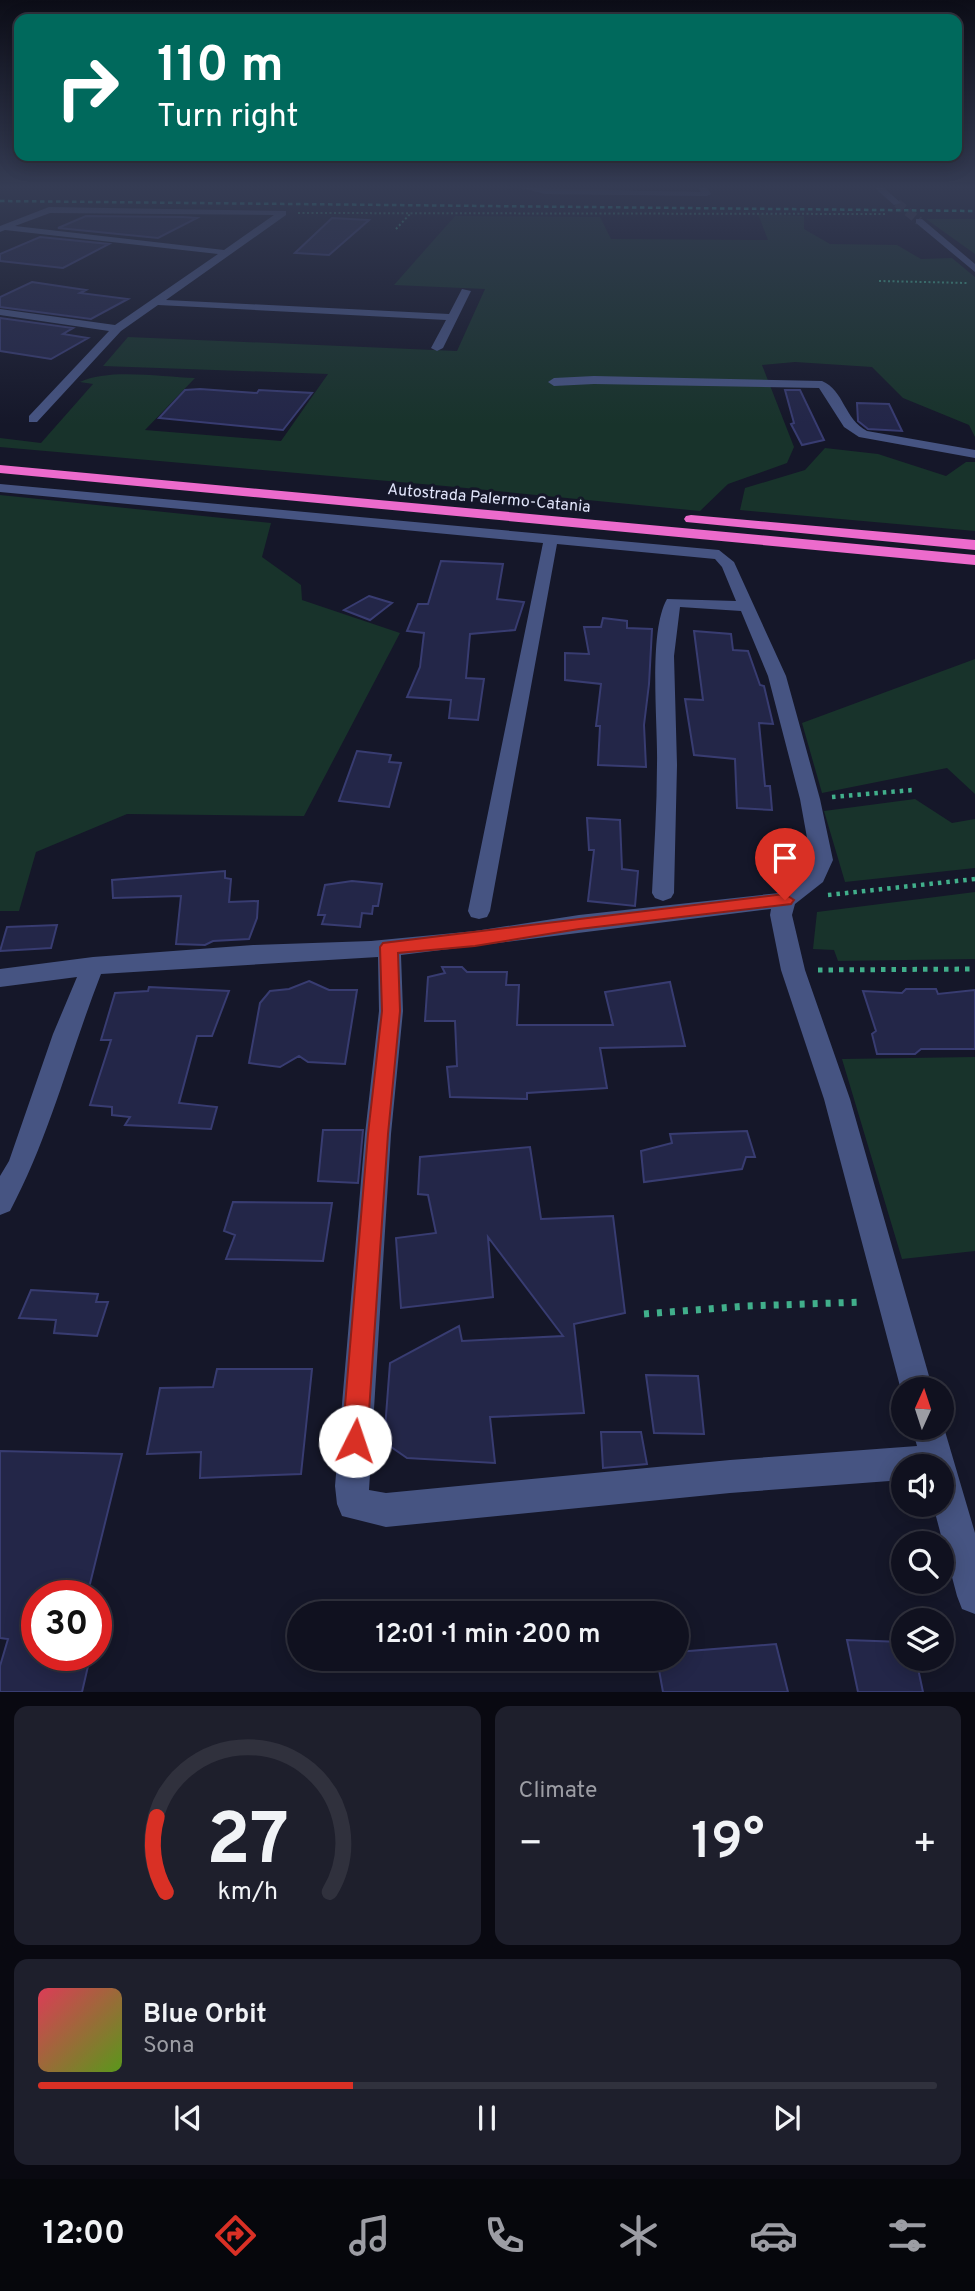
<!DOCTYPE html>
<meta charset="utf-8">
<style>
:root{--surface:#10111f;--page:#1e1f2c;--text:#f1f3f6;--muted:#9c9da4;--line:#30313d;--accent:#d93025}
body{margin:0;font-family:Overpass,sans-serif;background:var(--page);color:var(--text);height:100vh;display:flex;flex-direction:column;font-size:26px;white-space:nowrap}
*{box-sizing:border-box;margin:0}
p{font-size:23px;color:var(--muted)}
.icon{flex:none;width:38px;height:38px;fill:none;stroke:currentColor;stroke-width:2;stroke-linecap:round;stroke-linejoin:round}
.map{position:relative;height:1692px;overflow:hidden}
.drawer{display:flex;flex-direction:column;gap:14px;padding:14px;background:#090911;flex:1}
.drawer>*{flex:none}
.top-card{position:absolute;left:14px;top:14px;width:948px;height:147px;border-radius:14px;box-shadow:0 4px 18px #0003,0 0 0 2px var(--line);background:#00695c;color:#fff;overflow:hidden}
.needle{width:46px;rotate:3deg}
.tools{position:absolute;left:891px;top:1377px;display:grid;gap:14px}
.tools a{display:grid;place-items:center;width:63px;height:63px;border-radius:50%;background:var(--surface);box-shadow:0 4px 18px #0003,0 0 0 2px var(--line);font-size:35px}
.speed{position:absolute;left:21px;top:1580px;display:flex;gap:14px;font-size:35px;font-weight:700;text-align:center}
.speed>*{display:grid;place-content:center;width:91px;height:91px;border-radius:50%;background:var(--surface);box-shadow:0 4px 18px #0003,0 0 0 2px var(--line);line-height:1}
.speed .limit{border:10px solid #d22;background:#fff;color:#111}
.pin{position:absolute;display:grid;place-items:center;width:60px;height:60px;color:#fff;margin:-72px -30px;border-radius:50% 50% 50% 0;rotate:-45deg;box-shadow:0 0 7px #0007}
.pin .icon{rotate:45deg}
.me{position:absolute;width:77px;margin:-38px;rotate:4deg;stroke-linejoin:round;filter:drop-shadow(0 0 5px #0008)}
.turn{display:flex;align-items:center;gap:24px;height:147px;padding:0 28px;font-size:32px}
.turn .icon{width:91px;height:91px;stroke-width:2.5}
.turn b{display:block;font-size:49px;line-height:60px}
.big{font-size:52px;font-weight:600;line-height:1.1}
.drawer .card{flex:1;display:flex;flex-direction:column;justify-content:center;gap:10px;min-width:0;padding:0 24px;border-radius:14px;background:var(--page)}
.drawer .dial{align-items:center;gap:0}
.dial svg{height:182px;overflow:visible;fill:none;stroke:var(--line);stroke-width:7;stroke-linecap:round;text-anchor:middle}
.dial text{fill:var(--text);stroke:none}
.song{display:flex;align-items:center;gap:21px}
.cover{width:84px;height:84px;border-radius:10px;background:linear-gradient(135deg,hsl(350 70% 55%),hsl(90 70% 35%))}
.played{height:7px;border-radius:4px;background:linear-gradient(90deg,var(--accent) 35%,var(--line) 35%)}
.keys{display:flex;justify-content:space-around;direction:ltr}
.heat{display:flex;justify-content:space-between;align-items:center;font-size:38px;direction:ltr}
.drawer .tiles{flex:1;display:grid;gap:14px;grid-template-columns:1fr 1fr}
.card:last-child{grid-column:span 2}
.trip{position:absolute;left:287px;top:1601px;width:402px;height:70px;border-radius:35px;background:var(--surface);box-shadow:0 4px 18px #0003,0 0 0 2px var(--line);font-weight:600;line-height:70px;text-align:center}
.menu{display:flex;height:112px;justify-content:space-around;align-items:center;background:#06070c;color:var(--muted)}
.menu .icon{width:49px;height:49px}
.menu .active{color:var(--accent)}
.menu b{font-size:32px;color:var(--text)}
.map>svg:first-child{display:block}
.green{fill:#18332b}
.building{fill:#232648;stroke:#383c71;stroke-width:2}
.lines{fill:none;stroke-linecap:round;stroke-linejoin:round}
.minor-tunnel{stroke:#343648;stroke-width:9;stroke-dasharray:9 4.5;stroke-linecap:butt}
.path-far3{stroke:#41af8b;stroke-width:2;stroke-dasharray:2 2.5;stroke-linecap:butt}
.path-far2{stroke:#41af8b;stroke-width:4.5;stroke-dasharray:3.5 5;stroke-linecap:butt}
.path-far1{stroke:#41af8b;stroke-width:5;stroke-dasharray:4.5 6;stroke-linecap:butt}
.path{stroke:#41af8b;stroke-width:7;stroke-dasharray:5 8;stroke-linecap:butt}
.minor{fill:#465482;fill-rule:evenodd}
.highway{fill:#ec6bcc;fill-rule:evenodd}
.rail{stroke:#25e3c2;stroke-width:2.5;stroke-dasharray:4.5 3.5;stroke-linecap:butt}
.route{fill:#d93025;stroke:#8d1f18;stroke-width:2}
.labels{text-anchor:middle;stroke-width:6;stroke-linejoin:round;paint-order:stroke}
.far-street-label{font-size:16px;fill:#e1e5fb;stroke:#151729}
</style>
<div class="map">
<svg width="975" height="1693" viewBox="0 0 975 1693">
<rect width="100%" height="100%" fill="#151729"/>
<path class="green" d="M758 214 804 216V229L830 244 897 245 921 259 952 258 975 277V437L969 425 903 398 872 367 795 362 762 365 794 447 787 463 728 484 700 511 445 486 0 447V438L41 443 93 384 80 382C108 368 163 377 195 378L145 430 281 441 328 374 103 366 128 337 457 351 485 289 394 285 455 216 600 217 611 239 768 240Z
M926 219H975V254Z
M825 448 878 454 946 476 966 462H975V531L740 510 745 488 805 470Z
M0 495 271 523 262 557 301 585 302 600 400 633 304 816 127 814 36 852 19 911H0Z
M975 659V794L947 768 822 793 802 723Z
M915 799 952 823 975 819V868L845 882 824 811Z
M975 892V959L838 961 834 950 813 949 817 912Z
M975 1057V1251L902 1259 842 1059Z"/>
<path class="building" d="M86 216 183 217 197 218 158 238 58 228Z
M332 218 369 220 329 255 295 253Z
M40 237 109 244 63 268 0 261V254Z
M32 282 86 290 80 293 128 299 91 319 0 307V297Z
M0 318 73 328 63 334 88 338 51 359 0 351Z
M200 389 257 393 259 390 312 393 283 430 159 418 185 390Z
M785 390H800L824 440 802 445 791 424 794 423Z
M857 403 889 404 902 431 868 429 858 421Z
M441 561 503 564 497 599 524 602 515 630 470 634 466 678 484 679 478 720 449 718 451 700 407 697 420 667 424 633 407 631 418 604H428Z
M369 596 392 603 370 620 344 610Z
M603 618 627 621V628L652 629 649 684 644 725 646 767 598 765 600 726H596L601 684 565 680V653L589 654 584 627H601Z
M694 631 731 634 733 650 748 651 760 685 764 686 773 724 759 723 765 786H770L772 810 737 808 735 759 694 755 685 699 703 700Z
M357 751 391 755 389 762 401 763 389 807 339 801Z
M587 818 620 820 622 869 638 871 635 906 588 901 594 850H589Z
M225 871V878L231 879 229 902 258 901 257 918 249 939 213 941 205 945 176 944 181 896 113 898 112 880Z
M352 881 382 884 378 906H373L372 914 362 913 360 927 322 924 325 915H318L325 885Z
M57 925 51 948 0 951 7 927Z
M442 967H462L467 972H507L506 985H519L517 1025H613L605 992 670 982 685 1046 600 1048 607 1088 527 1093V1099L450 1097 447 1067 457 1066 455 1021H425L428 977 445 973Z
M309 981 329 990H357L345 1064 308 1062 299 1056 280 1067 249 1063 260 1003 270 991 289 989Z
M149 987 229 991 212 1036H197L179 1103 217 1107 211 1129 125 1125 130 1117 112 1115V1107L90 1105 111 1040H101L115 993 148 991Z
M906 989H936L938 994 975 990V1049H921L915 1054H877L872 1034 876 1031 863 991 902 993Z
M323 1130H363L358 1183 318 1181Z
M747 1131 755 1157H746L742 1169 644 1182 641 1151 672 1143 670 1134Z
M530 1147 541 1219 613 1216 625 1313 574 1324 584 1413 490 1417 495 1463 407 1458 384 1442 390 1363 459 1326 462 1341 563 1336 488 1237 493 1297 401 1308 396 1238 436 1233 428 1195 418 1194 420 1157Z
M233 1202 332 1203 323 1261 226 1259 235 1235 224 1231Z
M31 1290 98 1294 96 1302H108L97 1336 54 1333 56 1320 19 1318Z
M217 1369H312L301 1474 200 1478 201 1452 147 1454 160 1388 213 1387Z
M646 1375 698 1376 704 1434 654 1433Z
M601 1432H641L647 1464 603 1468Z
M0 1451 122 1454 87 1596H37V1659L89 1662 82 1692H0V1666L8 1639 0 1638Z
M847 1640 903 1642V1659H916L923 1692H858Z
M776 1644 788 1692H663L657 1659H677V1652Z"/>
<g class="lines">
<path class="minor-tunnel" d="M897 203 919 221"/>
<path class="path-far3" d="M298 213 885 214
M396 229 410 214
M879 281 967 283"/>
<path class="path-far2" d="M832 797 913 790
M828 895 975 879"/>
<path class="path-far1" d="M818 970 975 969"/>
<path class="path" d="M644 1314 747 1306 864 1302"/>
<path class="minor" d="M522 188 701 192 699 188H707L711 194 707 196 545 194Z
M875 188H884L901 203 894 205Z
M49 207 286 211V215L166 300 449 314 462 289 471 291 443 348 437 351 431 348 446 320 158 305 121 331 37 422H29V416L109 331 0 315V309L115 325 218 254 5 230 0 232V226ZM50 213 274 215 224 250 15 226Z
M916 219H922L975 264V272L916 223Z
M594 376 822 381C844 390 844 419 867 431L975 450V458L859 437 844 427 819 388 594 384 554 386 548 382 554 378Z
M0 484 719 550 734 562 786 676 820 799 833 860 823 882 795 904 792 915 805 970 850 1099 933 1390H903V1395L901 1390 824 1099 781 970 770 915 771 909 401 955 403 1011 391 1134 369 1490 386 1493 730 1460 917 1446 912 1428H942V1421L975 1533V1614L962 1609 957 1596 933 1505H942V1466H903V1480L730 1493 386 1527 342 1516 337 1504 335 1486 365 1134 379 1011 378 957 101 974C70 1053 50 1136 10 1211L0 1215V1176L9 1161 53 1034 77 977 0 987V969L93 957 253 945 371 941 475 931 579 915 779 893 806 873 811 860 800 799 768 676 741 611 680 607 674 656 677 765 674 893 671 898 663 901 655 898 652 893C654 850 657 807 657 764 658 723 648 632 667 599L736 601 722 567 715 559 557 544 490 911 487 917 479 919 471 917 468 911 543 543 0 492Z"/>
<path class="highway" d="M0 465 975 555V565L0 473Z
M691 515 975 540V550L686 522 684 519 686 516Z"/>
<path class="rail" d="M0 201 975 211"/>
</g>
<linearGradient id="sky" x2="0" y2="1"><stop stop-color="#0c0d17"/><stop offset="0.44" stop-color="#353c54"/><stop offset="1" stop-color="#353c54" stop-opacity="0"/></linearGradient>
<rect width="975" height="425" fill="url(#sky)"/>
<path class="route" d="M785 894 794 900 791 904 579 929 475 946 398 953 400 1011 388 1134 367 1441 364 1450 355 1453 346 1450 342 1441 368 1134 382 1011 380 947 383 943Z"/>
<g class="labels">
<g class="far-street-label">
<text transform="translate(489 497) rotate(5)" y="6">Autostrada Palermo-Catania</text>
</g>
</g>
</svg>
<div class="tools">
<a><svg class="needle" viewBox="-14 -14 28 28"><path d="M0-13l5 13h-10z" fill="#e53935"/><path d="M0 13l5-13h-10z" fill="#9c9da4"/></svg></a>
<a><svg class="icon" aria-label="sound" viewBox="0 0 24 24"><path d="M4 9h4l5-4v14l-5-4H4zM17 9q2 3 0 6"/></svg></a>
<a><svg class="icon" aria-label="search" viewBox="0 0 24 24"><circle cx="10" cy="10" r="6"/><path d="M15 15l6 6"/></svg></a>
<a><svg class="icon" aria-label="layers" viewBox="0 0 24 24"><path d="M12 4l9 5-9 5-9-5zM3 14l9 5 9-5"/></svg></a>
</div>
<div class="speed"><div class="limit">30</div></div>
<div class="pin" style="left:785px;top:900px;background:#d93025"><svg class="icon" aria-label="arrive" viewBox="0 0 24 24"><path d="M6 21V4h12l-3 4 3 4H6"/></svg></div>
<svg class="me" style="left:355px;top:1441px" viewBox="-20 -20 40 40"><circle r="19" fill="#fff"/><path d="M0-13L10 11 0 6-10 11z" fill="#d93025"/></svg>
<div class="trip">12:01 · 1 min · 200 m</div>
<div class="top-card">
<div class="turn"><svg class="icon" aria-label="right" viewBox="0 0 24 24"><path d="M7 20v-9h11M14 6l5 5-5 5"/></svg><div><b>110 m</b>Turn right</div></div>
</div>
</div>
<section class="drawer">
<div class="tiles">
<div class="card dial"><svg viewBox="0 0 100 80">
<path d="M14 69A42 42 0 1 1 86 69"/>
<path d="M14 69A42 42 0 0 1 10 36" stroke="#d93025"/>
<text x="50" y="56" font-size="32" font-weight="700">27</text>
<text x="50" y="72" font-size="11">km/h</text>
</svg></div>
<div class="card"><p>Climate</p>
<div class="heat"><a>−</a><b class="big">19°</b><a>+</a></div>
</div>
<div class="card">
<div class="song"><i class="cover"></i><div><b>Blue Orbit</b><p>Sona</p></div></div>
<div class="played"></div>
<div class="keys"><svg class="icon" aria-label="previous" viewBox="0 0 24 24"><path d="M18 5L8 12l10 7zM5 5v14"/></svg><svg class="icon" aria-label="pause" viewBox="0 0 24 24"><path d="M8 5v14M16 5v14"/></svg><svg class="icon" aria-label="next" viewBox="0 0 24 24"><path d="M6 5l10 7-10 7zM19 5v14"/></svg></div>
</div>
</div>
</section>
<nav class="menu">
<b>12:00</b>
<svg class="icon active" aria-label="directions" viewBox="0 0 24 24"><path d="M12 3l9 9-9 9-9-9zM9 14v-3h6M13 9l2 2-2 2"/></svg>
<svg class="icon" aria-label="music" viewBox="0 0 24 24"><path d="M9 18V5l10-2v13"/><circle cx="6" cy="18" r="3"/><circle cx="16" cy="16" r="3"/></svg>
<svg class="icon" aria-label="phone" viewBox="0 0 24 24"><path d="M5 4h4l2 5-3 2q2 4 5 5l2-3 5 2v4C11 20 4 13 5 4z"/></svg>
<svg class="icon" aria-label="climate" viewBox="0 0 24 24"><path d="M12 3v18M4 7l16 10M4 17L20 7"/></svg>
<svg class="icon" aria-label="car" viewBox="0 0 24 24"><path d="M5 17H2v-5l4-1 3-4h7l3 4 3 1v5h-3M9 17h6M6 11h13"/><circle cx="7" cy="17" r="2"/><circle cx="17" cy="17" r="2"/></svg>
<svg class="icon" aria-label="filters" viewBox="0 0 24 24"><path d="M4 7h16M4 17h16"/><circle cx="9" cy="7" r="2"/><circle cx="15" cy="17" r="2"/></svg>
</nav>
